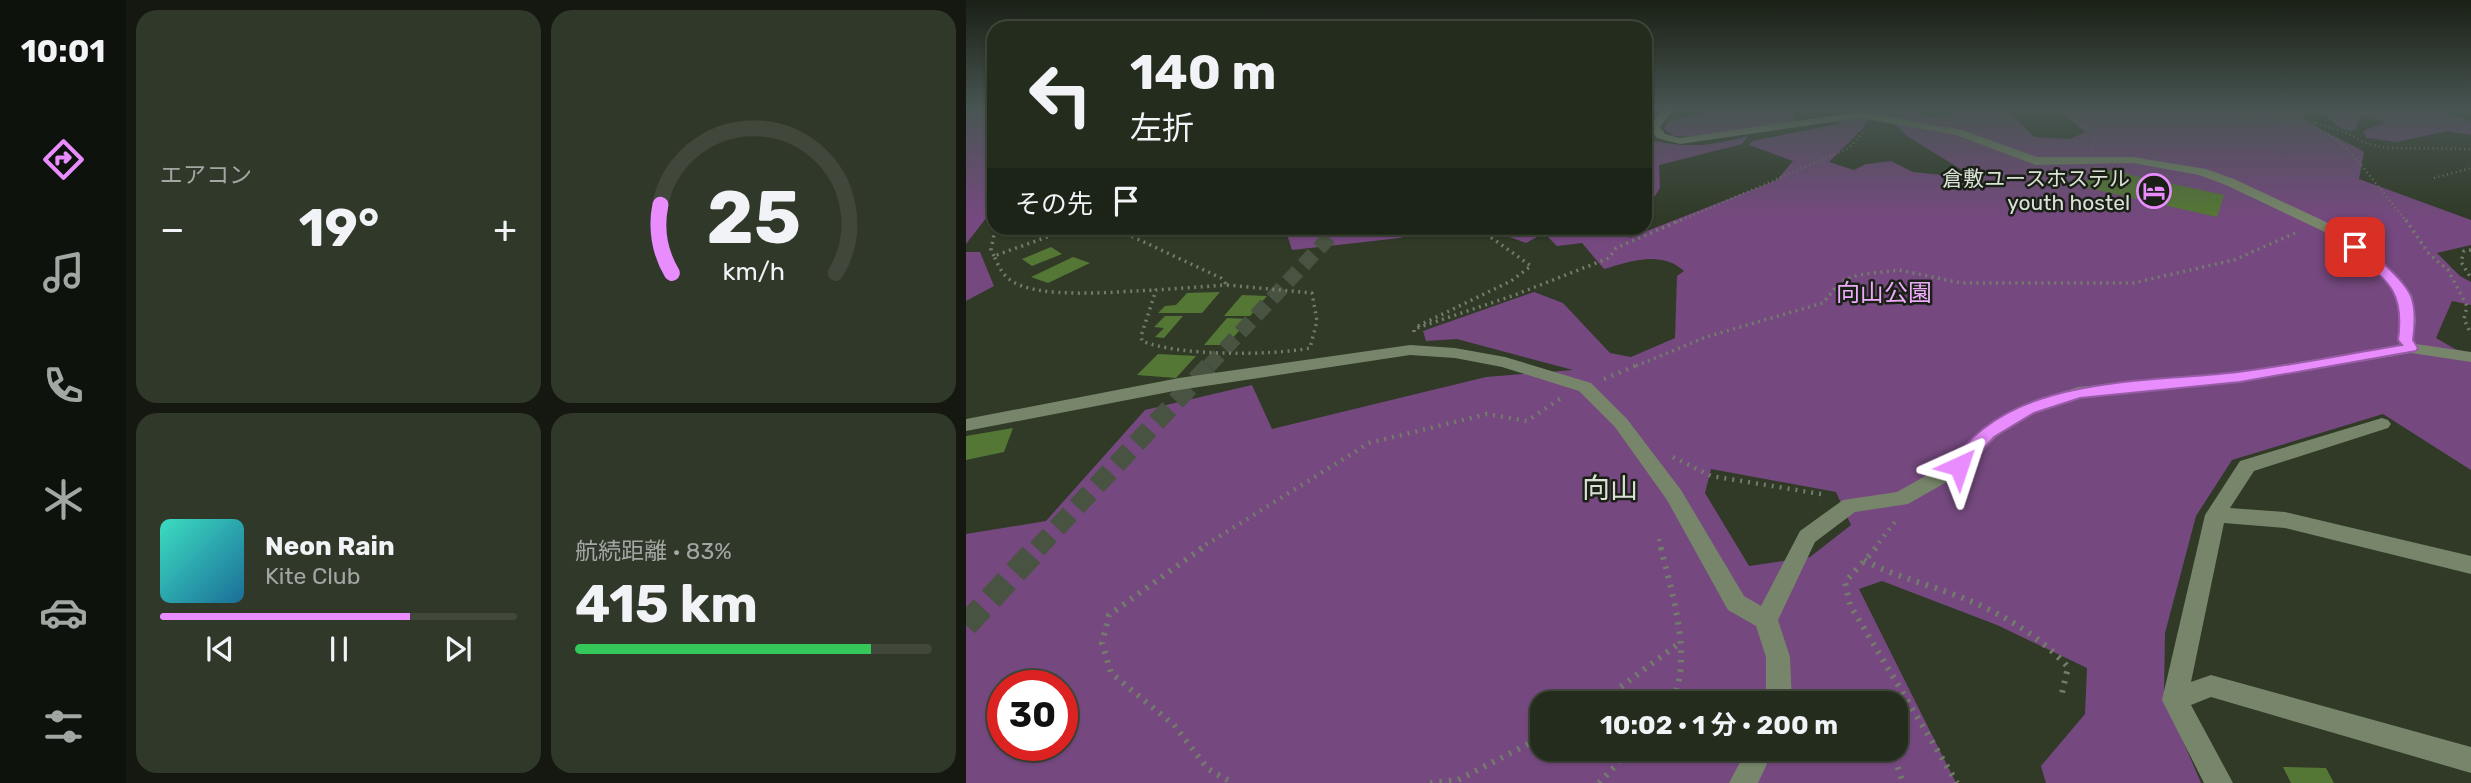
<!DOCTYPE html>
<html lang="ja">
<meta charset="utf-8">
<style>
:root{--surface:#242c1d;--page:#30382a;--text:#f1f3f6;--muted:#a3a7a4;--line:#41483b;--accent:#e98dfe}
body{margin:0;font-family:Rubik,"Noto Sans JP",sans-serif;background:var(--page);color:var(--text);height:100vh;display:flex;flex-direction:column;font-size:26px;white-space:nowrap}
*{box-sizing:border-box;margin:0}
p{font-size:23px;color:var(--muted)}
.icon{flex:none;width:38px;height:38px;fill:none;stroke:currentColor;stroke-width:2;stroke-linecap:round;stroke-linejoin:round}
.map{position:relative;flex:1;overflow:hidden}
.details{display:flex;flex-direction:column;gap:10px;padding:10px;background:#141810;width:840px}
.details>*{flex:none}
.hud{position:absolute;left:21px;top:21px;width:665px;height:214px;border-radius:21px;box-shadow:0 2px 5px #0004,0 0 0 2px var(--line);background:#242c1d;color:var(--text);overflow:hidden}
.speed{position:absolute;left:21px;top:670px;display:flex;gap:14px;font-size:35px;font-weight:700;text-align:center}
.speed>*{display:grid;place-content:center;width:91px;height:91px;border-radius:50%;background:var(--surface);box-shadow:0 2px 5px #0004,0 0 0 2px var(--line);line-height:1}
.speed .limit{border:10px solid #d22;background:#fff;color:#111}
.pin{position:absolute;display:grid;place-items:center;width:60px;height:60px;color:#fff;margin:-30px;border-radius:14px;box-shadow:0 4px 10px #0006}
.me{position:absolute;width:77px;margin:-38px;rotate:42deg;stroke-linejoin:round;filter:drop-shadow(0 0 5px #0008)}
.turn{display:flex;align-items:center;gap:24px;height:147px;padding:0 28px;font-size:32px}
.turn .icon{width:91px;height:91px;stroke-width:2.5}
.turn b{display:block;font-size:49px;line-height:60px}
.then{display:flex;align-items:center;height:66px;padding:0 28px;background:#0003;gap:14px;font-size:26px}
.big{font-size:52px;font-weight:700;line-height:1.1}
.details .widget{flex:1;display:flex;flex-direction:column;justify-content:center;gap:10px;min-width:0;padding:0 24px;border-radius:21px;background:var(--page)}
.details .dial{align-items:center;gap:0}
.dial svg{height:182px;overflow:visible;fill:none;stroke:var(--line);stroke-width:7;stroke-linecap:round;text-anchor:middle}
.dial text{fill:var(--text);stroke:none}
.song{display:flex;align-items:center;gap:21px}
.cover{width:84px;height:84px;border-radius:10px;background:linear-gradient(135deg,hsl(170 70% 55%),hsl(200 70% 35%))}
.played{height:7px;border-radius:4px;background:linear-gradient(90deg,var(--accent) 70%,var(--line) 70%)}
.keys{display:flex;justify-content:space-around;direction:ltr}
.heat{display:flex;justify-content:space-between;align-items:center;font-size:38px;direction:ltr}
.charge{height:10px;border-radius:5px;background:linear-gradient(90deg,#34c759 83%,var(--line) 0)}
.details .tiles{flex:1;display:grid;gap:10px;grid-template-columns:repeat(2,1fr)}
.trip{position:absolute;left:564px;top:691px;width:378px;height:70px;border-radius:21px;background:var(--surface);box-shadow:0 2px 5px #0004,0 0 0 2px var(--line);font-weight:700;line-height:70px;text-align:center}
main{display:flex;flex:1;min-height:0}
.tabs{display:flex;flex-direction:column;width:126px;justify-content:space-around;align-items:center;background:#0e120c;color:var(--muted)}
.tabs .icon{width:49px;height:49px}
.tabs .selected{color:var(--accent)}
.tabs b{font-size:32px;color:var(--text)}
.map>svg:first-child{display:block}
.green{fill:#75497f;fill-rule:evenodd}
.building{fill:#557735}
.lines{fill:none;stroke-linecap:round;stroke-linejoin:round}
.minor-tunnel-far2{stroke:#495341;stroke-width:15;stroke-dasharray:15 8;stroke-linecap:butt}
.minor-tunnel-far1{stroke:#495341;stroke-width:19;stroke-dasharray:19 10;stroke-linecap:butt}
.minor-tunnel{stroke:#495341;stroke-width:24;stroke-dasharray:24 12;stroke-linecap:butt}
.path-far3{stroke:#737c6c;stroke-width:2.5;stroke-dasharray:1 3.5;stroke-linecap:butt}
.path-far2{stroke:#737c6c;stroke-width:3.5;stroke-dasharray:2 4.5;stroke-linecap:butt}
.path-far1{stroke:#737c6c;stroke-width:4.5;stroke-dasharray:2 6;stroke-linecap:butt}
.path{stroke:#737c6c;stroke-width:6;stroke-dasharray:2.5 7;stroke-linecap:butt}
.minor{fill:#77866a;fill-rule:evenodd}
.route{fill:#e98dfe;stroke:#975ca5;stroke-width:2}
.labels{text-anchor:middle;stroke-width:5;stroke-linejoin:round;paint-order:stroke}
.far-poi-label{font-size:21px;fill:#d9e0d4;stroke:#1b2017;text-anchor:end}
.park-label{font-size:24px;fill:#eeacfd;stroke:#1b2017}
.quarter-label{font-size:28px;fill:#d9e0d4;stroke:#1b2017}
</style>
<main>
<nav class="tabs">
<b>10:01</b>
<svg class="icon selected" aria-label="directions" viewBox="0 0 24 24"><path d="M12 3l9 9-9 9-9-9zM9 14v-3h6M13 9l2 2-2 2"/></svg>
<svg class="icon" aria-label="music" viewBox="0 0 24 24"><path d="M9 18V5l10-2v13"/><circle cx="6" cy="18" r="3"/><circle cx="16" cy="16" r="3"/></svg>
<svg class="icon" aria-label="phone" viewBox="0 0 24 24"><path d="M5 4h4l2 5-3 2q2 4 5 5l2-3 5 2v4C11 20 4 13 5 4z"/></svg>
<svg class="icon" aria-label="climate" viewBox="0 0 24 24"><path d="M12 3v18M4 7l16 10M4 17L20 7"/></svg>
<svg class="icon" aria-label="car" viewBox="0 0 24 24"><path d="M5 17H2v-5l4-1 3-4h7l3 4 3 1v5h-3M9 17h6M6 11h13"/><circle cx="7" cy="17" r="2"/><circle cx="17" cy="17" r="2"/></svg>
<svg class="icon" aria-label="filters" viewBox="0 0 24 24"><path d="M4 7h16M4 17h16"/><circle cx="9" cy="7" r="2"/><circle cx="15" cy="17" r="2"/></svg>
</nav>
<section class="details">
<div class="tiles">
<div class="widget"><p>エアコン</p>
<div class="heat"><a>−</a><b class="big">19°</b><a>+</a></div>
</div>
<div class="widget dial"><svg viewBox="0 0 100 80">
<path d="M14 69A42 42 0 1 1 86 69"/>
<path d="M14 69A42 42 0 0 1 9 39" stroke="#e98dfe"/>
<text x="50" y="56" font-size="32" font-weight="700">25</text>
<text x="50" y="72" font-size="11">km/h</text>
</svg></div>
<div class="widget">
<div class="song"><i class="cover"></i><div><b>Neon Rain</b><p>Kite Club</p></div></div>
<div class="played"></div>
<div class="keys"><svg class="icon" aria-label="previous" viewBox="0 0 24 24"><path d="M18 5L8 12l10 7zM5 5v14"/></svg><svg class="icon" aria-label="pause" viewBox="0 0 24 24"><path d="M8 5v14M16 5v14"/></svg><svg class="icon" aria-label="next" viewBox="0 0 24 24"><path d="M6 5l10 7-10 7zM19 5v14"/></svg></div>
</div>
<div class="widget"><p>航続距離 · 83%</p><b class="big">415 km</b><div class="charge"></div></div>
</div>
</section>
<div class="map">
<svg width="1505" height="783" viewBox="0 0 1505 783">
<rect width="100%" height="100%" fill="#303a27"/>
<path class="green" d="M0 108H28V208L0 244Z
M739 108H829V123L740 137 708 136 698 129 702 121 731 115Z
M879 108H949L953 115 970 118 991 110 1044 113 1068 137 1104 139 1119 132 1090 108H1471L1505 121V135L1480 131 1431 142 1401 138 1397 131 1418 123 1402 115 1393 119 1389 130C1371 133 1368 118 1352 113 1347 112 1340 114 1334 114 1351 131 1377 139 1398 152L1393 179 1505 220V245L1471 253 1494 276 1505 282V305L1486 301 1470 338 1489 349 1505 353V470L1417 414 1266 460 1230 516 1199 633 1198 697 1235 783H1080L1075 766 1119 714 1121 668 1031 625 916 581 893 589 990 783H0V534L80 521 179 410 286 385 306 429 520 377 607 370 491 339 460 341 457 331 568 292 597 303 644 353 665 357 709 338 711 276 718 271C696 250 664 261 638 269L616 243 591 246 578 233 560 243 519 228H669L663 238 811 180 827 161 783 145 786 141 872 124 883 111ZM902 118 928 123 941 136 1001 173 994 177 947 172 925 161 900 164 888 170 863 162 898 127ZM745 469 870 492 885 525 844 557 783 566 739 493ZM37 686H96V746H37ZM576 704H929V749H576Z
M782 136 776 144 693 165 694 188 679 211V139C719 148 743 147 782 136Z
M319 228H464L434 238 326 250Z
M0 252H14L28 286 0 301Z"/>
<path class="building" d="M1128 167 1258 195 1251 217 1118 187Z
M85 247 96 254 66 266 56 259Z
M107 257 124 263 82 283 65 277Z
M254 292 236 313H192L199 306 210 305 221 293Z
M276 295 301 296 284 316H258Z
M199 316H217L198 338 189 337 198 328 188 327Z
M261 318 283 319 261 345H238Z
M192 354 230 356 210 378 171 375Z
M47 428 38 452 0 460V436Z
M1317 767 1360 768 1368 783H1325Z"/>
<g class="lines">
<path class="minor-tunnel-far2" d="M243 366 372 228"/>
<path class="minor-tunnel-far1" d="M71 549 245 364"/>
<path class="minor-tunnel" d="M0 625 72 548"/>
<path class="path-far3" d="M1000 108 1030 111 1088 108
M1261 108 1349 123 1381 133 1399 143 1421 148 1505 149
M1444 108 1468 115 1475 112 1487 113
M1473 114 1491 120
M1349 123 1361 108
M1126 145 1129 139 1121 128 1101 116 1110 109 1248 112 1336 124 1365 135 1388 156 1441 222
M1097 178 1115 185
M1468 178 1505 168
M711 222 883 148 898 131"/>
<path class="path-far2" d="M1440 220 1463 254 1482 270 1501 306 1498 319 1505 334
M106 228 28 256C32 264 35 273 43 279 70 301 155 291 190 290
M148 228 255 278 260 284
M1505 250 1498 251 1495 262 1505 278
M28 256 25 250 29 229
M261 285 346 293 351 321 344 348C305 356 212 356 176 341L175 336 190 290Z
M452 326 545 281 565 266 512 228
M448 332V329L546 296 643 258 650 248 715 220
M670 366 740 337 857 303 874 282 892 275 933 270 995 283H1167L1268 260 1329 233"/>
<path class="path-far1" d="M638 379 674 364
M707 457 745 476 861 495
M693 539 695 549
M233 549 403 443 521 414 561 421 595 398
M908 549 931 519"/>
<path class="path" d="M236 548 143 615 136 643 145 673 208 725 242 769 267 783
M695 548C706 595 728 658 705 704
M910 548 879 582 884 605 991 783
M898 560C927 576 958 583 989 595 1030 610 1072 634 1102 667L1096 693
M632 704 712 644
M926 749 937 783
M464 783 492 780 576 737
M633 783 665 749"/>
<path class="minor" d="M698 108H708L694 127 699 134 714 138 894 112 996 130 1071 157H1167L1240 169 1268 179 1377 230 1426 271 1446 295 1450 321 1447 340 1450 344 1505 352V362L1445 353 1274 382 1114 398 1068 413 1030 437 1000 471 942 504 889 512 849 542 812 620 824 657 826 704H800V657L790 626 762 610 701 500 649 427 613 391 536 367 489 358 444 355 213 390 0 431V419L213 378 444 345 489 348 539 357 625 383 661 419 715 490 778 596 795 606 834 531 877 500 931 492 986 461 1016 429 1056 405 1112 387 1274 372 1434 345 1431 340 1434 321 1431 296 1416 277 1367 236 1260 185 1233 175 1167 163 1070 165 990 135 894 118 714 144 691 138 683 127Z
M1497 108H1505V113Z
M1416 418 1422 420 1425 424 1422 428 1288 471 1264 508 1319 512 1505 556V574L1319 528 1258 523 1225 682 1245 675 1505 747V773L1245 697 1225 705 1267 783H1238L1196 700 1239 515 1274 461Z
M781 749H808L792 783H763Z"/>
</g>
<linearGradient id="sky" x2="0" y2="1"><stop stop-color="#1a2015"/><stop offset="0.5" stop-color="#485552"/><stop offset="1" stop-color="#485552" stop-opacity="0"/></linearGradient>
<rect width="1505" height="218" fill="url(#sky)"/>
<path class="route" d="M1389 243C1403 248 1439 281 1445 296 1450 309 1449 326 1447 340L1452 348 1450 351 1274 382 1114 398 1068 413 1028 437 999 471H987L984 466C1039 374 1180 383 1272 372 1327 365 1381 354 1436 345L1432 340C1439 289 1420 280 1384 250L1382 247Z"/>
<defs>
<g id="hotel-ring" transform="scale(1.75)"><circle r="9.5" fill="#1b2017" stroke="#e98dfe" stroke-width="1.5"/><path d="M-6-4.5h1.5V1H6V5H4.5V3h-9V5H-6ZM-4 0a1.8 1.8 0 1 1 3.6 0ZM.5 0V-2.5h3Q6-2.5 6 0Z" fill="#e98dfe"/></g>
</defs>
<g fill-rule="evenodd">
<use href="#hotel-ring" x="1188" y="191"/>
</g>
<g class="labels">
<g class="far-poi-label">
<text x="1164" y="186">倉敷ユースホステル<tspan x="1164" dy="24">youth hostel</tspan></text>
</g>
<g class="park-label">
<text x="918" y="301">向山公園</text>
</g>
<g class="quarter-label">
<text x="644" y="498">向山</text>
</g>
</g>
</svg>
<div class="speed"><div class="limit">30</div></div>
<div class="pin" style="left:1389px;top:247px;background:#d93025"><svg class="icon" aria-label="arrive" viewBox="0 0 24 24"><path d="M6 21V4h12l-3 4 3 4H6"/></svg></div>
<svg class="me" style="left:993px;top:466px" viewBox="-20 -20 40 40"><path d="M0-17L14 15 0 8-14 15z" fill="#e98dfe" stroke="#fff" stroke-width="4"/></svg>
<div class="trip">10:02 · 1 分 · 200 m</div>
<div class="hud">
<div class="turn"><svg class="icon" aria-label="left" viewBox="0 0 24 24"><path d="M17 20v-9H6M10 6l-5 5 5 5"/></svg><div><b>140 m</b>左折</div></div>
<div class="then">その先<svg class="icon" aria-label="arrive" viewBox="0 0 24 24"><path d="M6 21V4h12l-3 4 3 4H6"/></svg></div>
</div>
</div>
</main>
